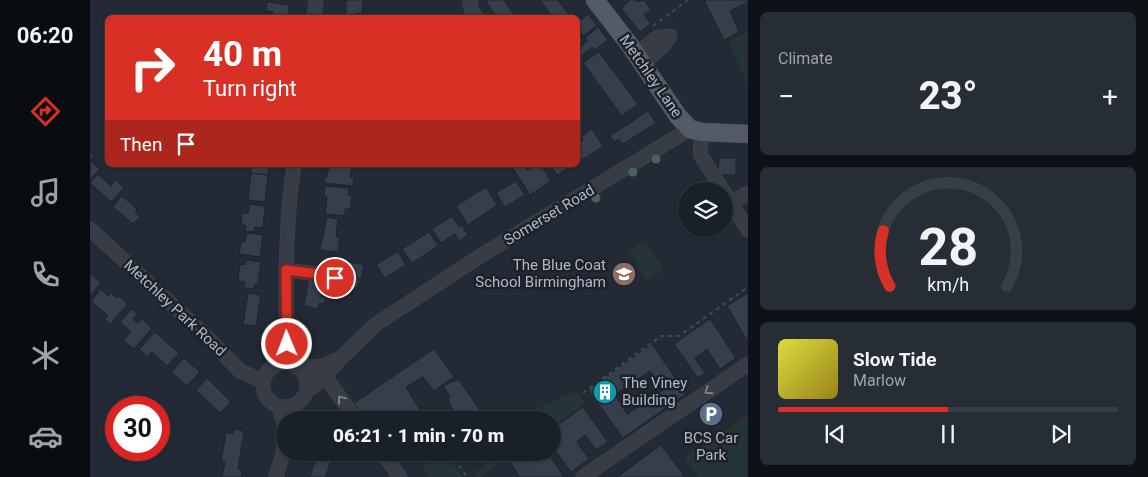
<!DOCTYPE html>
<meta charset="utf-8">
<style>
:root{--surface:#1a2028;--page:#272d34;--text:#f1f3f6;--muted:#9fa3a8;--line:#383e45;--accent:#d93025}
body{margin:0;font-family:Roboto,sans-serif;background:var(--page);color:var(--text);height:100vh;display:flex;flex-direction:column;font-size:19px;white-space:nowrap}
*{box-sizing:border-box;margin:0}
p{font-size:16px;color:var(--muted)}
.icon{flex:none;width:28px;height:28px;fill:none;stroke:currentColor;stroke-width:2;stroke-linecap:round;stroke-linejoin:round}
.map{position:relative;flex:1;overflow:hidden}
.sheet{display:flex;flex-direction:column;gap:12px;padding:12px;background:#0e1216;width:400px}
.sheet>*{flex:none}
.hud{position:absolute;left:15px;top:15px;width:475px;height:152px;border-radius:8px;box-shadow:0 1px 4px #0004,0 0 0 1px var(--line);background:#d93025;color:#fff;overflow:hidden}
.controls{position:absolute;left:588px;top:182px;display:grid;gap:10px}
.controls a{display:grid;place-items:center;width:55px;height:55px;border-radius:50%;background:var(--surface);box-shadow:0 1px 4px #0004,0 0 0 1px var(--line);font-size:25px}
.speed{position:absolute;left:15px;top:396px;display:flex;gap:10px;font-size:25px;font-weight:700;text-align:center}
.speed>*{display:grid;place-content:center;width:65px;height:65px;border-radius:50%;background:var(--surface);box-shadow:0 1px 4px #0004,0 0 0 1px var(--line);line-height:1}
.speed .limit{border:8px solid #d22;background:#fff;color:#111}
.pin{position:absolute;display:grid;place-items:center;width:42px;height:42px;color:#fff;margin:-21px;border:2px solid #fff;border-radius:50%;box-shadow:0 1px 5px #0007}
.me{position:absolute;width:55px;margin:-28px;rotate:359deg;stroke-linejoin:round;filter:drop-shadow(0 0 4px #0008)}
.turn{display:flex;align-items:center;gap:18px;height:105px;padding:0 15px;font-size:22px}
.turn .icon{width:65px;height:65px;stroke-width:2.5}
.turn b{display:block;font-size:35px;line-height:42px}
.then{display:flex;align-items:center;height:48px;padding:0 15px;background:#0003;gap:10px;font-size:19px}
.big{font-size:38px;font-weight:800;line-height:1.1}
.sheet .widget{flex:1;display:flex;flex-direction:column;justify-content:center;gap:8px;min-width:0;padding:0 18px;border-radius:8px;background:var(--page)}
.sheet .dial{align-items:center;gap:0}
.dial svg{height:130px;overflow:visible;fill:none;stroke:var(--line);stroke-width:7;stroke-linecap:round;text-anchor:middle}
.dial text{fill:var(--text);stroke:none}
.song{display:flex;align-items:center;gap:15px}
.cover{width:60px;height:60px;border-radius:8px;background:linear-gradient(135deg,hsl(60 70% 55%),hsl(50 70% 35%))}
.played{height:5px;border-radius:2px;background:linear-gradient(90deg,var(--accent) 50%,var(--line) 50%)}
.keys{display:flex;justify-content:space-around;direction:ltr}
.heat{display:flex;justify-content:space-between;align-items:center;font-size:28px;direction:ltr}
.trip{position:absolute;left:186px;top:411px;width:285px;height:50px;border-radius:25px;background:var(--surface);box-shadow:0 1px 4px #0004,0 0 0 1px var(--line);font-weight:800;line-height:50px;text-align:center}
main{display:flex;flex:1;min-height:0}
.tab-bar{display:flex;flex-direction:column;width:90px;justify-content:space-around;align-items:center;background:#0a0d10;color:var(--muted)}
.tab-bar .icon{width:35px;height:35px}
.tab-bar .current{color:var(--accent)}
.tab-bar b{font-size:22px;color:var(--text)}
.map>svg:first-child{display:block}
.green{fill:#253437}
.building{fill:#363e4c;stroke:#1e232d;fill-rule:evenodd}
.lines{fill:none;stroke-linecap:round;stroke-linejoin:round}
.minor-casing{stroke:#404550;stroke-width:15}
.major-casing{stroke:#404550;stroke-width:19}
.path{stroke:#3e4d4f;stroke-width:2;stroke-dasharray:4 4;stroke-linecap:butt}
.minor{stroke:#373c46;stroke-width:14}
.major{stroke:#555b66;stroke-width:18}
.tree{fill:#4b6259}
.oneway{stroke:#7a808b}
.route-casing{stroke:#8d1f18;stroke-width:12}
.route{stroke:#d93025;stroke-width:9}
.labels{text-anchor:middle;stroke-width:5;stroke-linejoin:round;paint-order:stroke}
.street-label{font-size:15px;fill:#b1b7c3;stroke:#1c212b}
.poi-label{font-size:15px;fill:#b1b7c3;stroke:#1c212b;text-anchor:end}
</style>
<main>
<nav class="tab-bar">
<b>06:20</b>
<svg class="icon current" aria-label="directions" viewBox="0 0 24 24"><path d="M12 3l9 9-9 9-9-9zM9 14v-3h6M13 9l2 2-2 2"/></svg>
<svg class="icon" aria-label="music" viewBox="0 0 24 24"><path d="M9 18V5l10-2v13"/><circle cx="6" cy="18" r="3"/><circle cx="16" cy="16" r="3"/></svg>
<svg class="icon" aria-label="phone" viewBox="0 0 24 24"><path d="M5 4h4l2 5-3 2q2 4 5 5l2-3 5 2v4C11 20 4 13 5 4z"/></svg>
<svg class="icon" aria-label="climate" viewBox="0 0 24 24"><path d="M12 3v18M4 7l16 10M4 17L20 7"/></svg>
<svg class="icon" aria-label="car" viewBox="0 0 24 24"><path d="M5 17H2v-5l4-1 3-4h7l3 4 3 1v5h-3M9 17h6M6 11h13"/><circle cx="7" cy="17" r="2"/><circle cx="17" cy="17" r="2"/></svg>
</nav>
<div class="map">
<svg width="658" height="477" viewBox="0 0 658 477">
<rect width="100%" height="100%" fill="#232a35"/>
<path class="green" d="M658 32V85L638 41Z
M555 241 574 270 557 281 539 251Z
M488 391 495 404 463 427 462 420H429L445 409Z
M658 415V477H608L594 458Z
M392 452H428V453L421 458 418 457 390 477H386L384 474 394 465 389 455Z
M350 453H356L373 477H340L332 466Z"/>
<path class="building" d="M256 0H273L272 14 266 13V17L256 16Z
M395 0H414L426 18H407Z
M450 0H468L481 18H463Z
M540 0H546L547 2 554 0 561 10 554 15 561 24 550 32 531 8Z
M614 0H658V2L640 11 649 32 634 40Z
M177 2 199 5 198 18H182L183 12 176 11Z
M498 14 507 25 494 36 491 33 488 36V22Z
M508 27 518 40 505 50 502 47 488 59V49L498 41 495 38Z
M509 52 548 104 532 116 493 63Z
M558 111 566 123 533 144 529 139 524 142 520 136Z
M502 129 513 146 492 160 488 153V144L493 140 491 137Z
M0 153 4 157 0 161 10 169 0 180Z
M629 158H646V175H628Z
M162 165H176V166L179 167 178 175 161 173Z
M239 165H262L260 177 264 178 263 186 234 183 235 177H237Z
M427 165H434L437 170 444 165H451L461 181 440 195 423 168Z
M466 165H482L467 175 462 168Z
M161 173 178 175 175 202 158 200Z
M8 174 21 186 26 180 34 188 21 202 0 183Z
M426 181 435 195 415 207 406 193Z
M235 186 259 188 258 195H262L260 209H255V216L235 214 237 197 234 196Z
M396 187 407 205 378 225 366 206Z
M32 196 47 209 45 212 50 217 43 224 23 207Z
M159 204 175 206 173 228 165 227 164 232 155 231 156 225H152L151 214 158 213Z
M362 216 369 227 372 225 378 235 369 241 365 234 351 243 342 229Z
M237 217 248 219 246 237H250L248 252 230 250Z
M339 232 348 246 322 263 312 249Z
M157 233 173 235 170 257 149 254 151 242H155Z
M308 251 316 265 295 278 286 265Z
M245 259 274 265 271 279 243 274Z
M156 260 171 262 168 284H165L164 289 154 288 155 282 148 281 150 264 155 265Z
M0 273 11 283 0 296Z
M219 278 236 282 235 287H233L231 297H236L234 304 229 303 228 309 214 306Z
M11 289 18 296 21 293 27 298 29 296 38 304 20 324 15 319 18 316 1 301Z
M158 293 171 295 166 326 153 325Z
M658 293V342L637 306Z
M41 309 47 314 43 319 48 323 52 319 62 328 44 349 33 341 41 332 30 322Z
M620 319 646 358 630 369 617 349 605 358 615 373 608 378 584 344Z
M65 332 89 353 77 366 62 352 57 357 49 349Z
M562 344 596 394 533 438 498 389ZM560 371 573 390 537 414 525 395Z
M344 349 364 377 344 391 333 377 316 387 336 420H308L301 411 296 414 300 420H277L264 403Z
M94 358 110 372 97 386 81 372Z
M117 378 141 402 130 413 106 390Z
M368 379 395 417 391 420H365L369 417 361 407 358 399 360 397 353 386Z
M493 407 518 442 506 450 495 435 487 442 499 459 481 472 462 446V429Z
M144 429 154 431 148 469 152 470 151 477H132L135 462 131 461 136 433 143 434Z
M571 445 595 477H527Z
M332 452H350L338 461Z
M433 452H457L474 477H430L420 462Z
M227 456 241 461 235 477H220Z"/>
<g class="lines">
<g class="minor-casing">
<path id="minor" d="M380 0 381 9 386 18
M224 18 226 0
M546 54 566 38 580 36
M553 64 575 44 580 36
M612 132 610 154 658 230
M641 203 658 193
M0 229 116 336 150 371 173 381
M196 270 228 274 261 282
M173 385a22 22 0 1 1 44 0a22 22 0 1 1-44 0Z
M197 363C196 297 194 231 204 165
M207 366 230 367 249 359
M235 377 267 420
M216 392 235 377 250 359 286 324 392 255 600 129
M189 407 195 427 193 453
M292 452 310 477
M186 477 195 446
M493 477 658 364"/>
</g>
<g class="major-casing">
<path id="major" d="M505 0 539 44 588 116 600 129 612 132 658 134"/>
</g>
<path class="path" d="M563 26 598 0
M493 393 571 336H589L658 287
M360 452 377 477"/>
<use href="#minor" class="minor"/>
<use href="#major" class="major"/>
</g>
<g class="tree">
<circle cx="566" cy="159" r="4.5"/>
<circle cx="543" cy="172" r="4.5"/>
<circle cx="506" cy="198" r="4.5"/>
</g>
<defs><path id="oneway-chevron" d="M-2-3.5L2.5 0L-2 3.5" fill="none" stroke-width="1.6" stroke-linecap="round" stroke-linejoin="round" transform="scale(1.25)"/></defs>
<g class="oneway">
<use href="#oneway-chevron" transform="translate(618 391) rotate(146)"/>
<use href="#oneway-chevron" transform="translate(251 399) rotate(-127)"/>
</g>
<g class="lines">
<g class="route-casing">
<path id="route" d="M197 344 196 270 228 274 245 278"/>
</g>
<use href="#route" class="route"/>
</g>
<defs>
<g id="school-disc" transform="scale(1.25)"><circle r="9.5" fill="#8d6e63" stroke="#1c212b"/><path d="M0-5L7-2L0 1L-7-2ZM-4 1L0 2.5L4 1V4Q0 6-4 4Z" fill="#fff"/></g>
<g id="building-disc" transform="scale(1.25)"><circle r="9.5" fill="#0f9aa8" stroke="#1c212b"/><path d="M-4-6H4V6H1V3H-1V6H-4ZM-2.5-4.3h1.7v1.8h-1.7ZM.8-4.3h1.7v1.8H.8ZM-2.5-1h1.7V.8h-1.7ZM.8-1h1.7V.8H.8Z" fill="#fff"/></g>
<g id="parking-disc" transform="scale(1.25)"><circle r="9.5" fill="#5c6f8a" stroke="#1c212b"/><path d="M-3.5-5.5H1a3.5 3.5 0 0 1 0 7H-1V5.5H-3.5ZM-1-3.4V-.6H.8a1.4 1.4 0 0 0 0-2.8Z" fill="#fff"/></g>
</defs>
<g fill-rule="evenodd">
<use href="#school-disc" x="534" y="274"/>
<use href="#building-disc" x="515" y="392"/>
<use href="#parking-disc" x="621" y="414"/>
</g>
<g class="labels">
<g class="street-label">
<text transform="translate(561 76) rotate(55)" y="5">Metchley Lane</text>
<text transform="translate(459 215) rotate(-31)" y="5">Somerset Road</text>
<text transform="translate(85 308) rotate(43)" y="5">Metchley Park Road</text>
</g>
<g class="poi-label">
<text x="516" y="270">The Blue Coat<tspan x="516" dy="17">School Birmingham</tspan></text>
<text x="532" y="388" text-anchor="start">The Viney<tspan x="532" dy="17">Building</tspan></text>
<text x="621" y="443" text-anchor="middle">BCS Car<tspan x="621" dy="17">Park</tspan></text>
</g>
</g>
</svg>
<div class="controls">
<a><svg class="icon" aria-label="layers" viewBox="0 0 24 24"><path d="M12 4l9 5-9 5-9-5zM3 14l9 5 9-5"/></svg></a>
</div>
<div class="speed"><div class="limit">30</div></div>
<div class="pin" style="left:245px;top:278px;background:#d93025"><svg class="icon" aria-label="arrive" viewBox="0 0 24 24"><path d="M6 21V4h12l-3 4 3 4H6"/></svg></div>
<svg class="me" style="left:197px;top:344px" viewBox="-20 -20 40 40"><circle r="17" fill="#d93025" stroke="#fff" stroke-width="3"/><path d="M0-11L8 9 0 5-8 9z" fill="#fff"/></svg>
<div class="trip">06:21 · 1 min · 70 m</div>
<div class="hud">
<div class="turn"><svg class="icon" aria-label="right" viewBox="0 0 24 24"><path d="M7 20v-9h11M14 6l5 5-5 5"/></svg><div><b>40 m</b>Turn right</div></div>
<div class="then">Then<svg class="icon" aria-label="arrive" viewBox="0 0 24 24"><path d="M6 21V4h12l-3 4 3 4H6"/></svg></div>
</div>
</div>
<section class="sheet">
<div class="widget"><p>Climate</p>
<div class="heat"><a>−</a><b class="big">23°</b><a>+</a></div>
</div>
<div class="widget dial"><svg viewBox="0 0 100 80">
<path d="M14 69A42 42 0 1 1 86 69"/>
<path d="M14 69A42 42 0 0 1 10 35" stroke="#d93025"/>
<text x="50" y="56" font-size="32" font-weight="700">28</text>
<text x="50" y="72" font-size="11">km/h</text>
</svg></div>
<div class="widget">
<div class="song"><i class="cover"></i><div><b>Slow Tide</b><p>Marlow</p></div></div>
<div class="played"></div>
<div class="keys"><svg class="icon" aria-label="previous" viewBox="0 0 24 24"><path d="M18 5L8 12l10 7zM5 5v14"/></svg><svg class="icon" aria-label="pause" viewBox="0 0 24 24"><path d="M8 5v14M16 5v14"/></svg><svg class="icon" aria-label="next" viewBox="0 0 24 24"><path d="M6 5l10 7-10 7zM19 5v14"/></svg></div>
</div>
</section>
</main>
